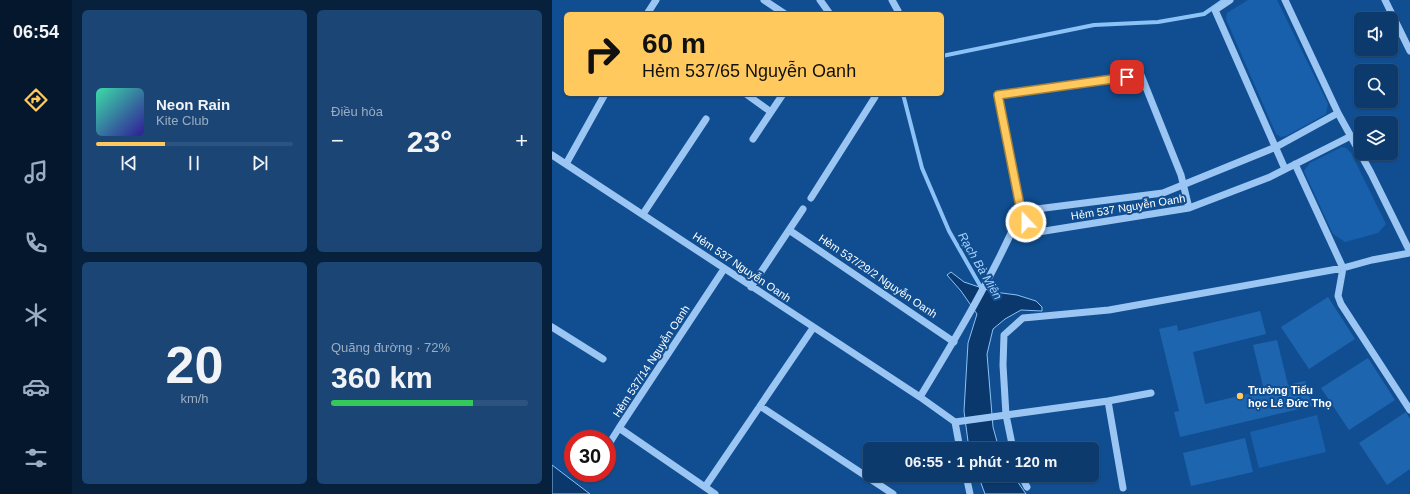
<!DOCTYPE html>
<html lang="vi">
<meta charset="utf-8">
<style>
:root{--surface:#0c3a6d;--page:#1a4575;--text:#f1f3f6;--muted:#9aadc2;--line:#2c5480;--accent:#ffc95d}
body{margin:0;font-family:Arial,sans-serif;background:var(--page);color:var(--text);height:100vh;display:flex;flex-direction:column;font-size:15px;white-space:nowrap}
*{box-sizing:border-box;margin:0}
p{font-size:13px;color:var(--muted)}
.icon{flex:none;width:22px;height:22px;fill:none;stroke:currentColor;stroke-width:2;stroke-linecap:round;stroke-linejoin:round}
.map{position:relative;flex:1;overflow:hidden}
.side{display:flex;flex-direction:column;gap:10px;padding:10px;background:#07203c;width:480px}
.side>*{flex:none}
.guide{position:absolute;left:12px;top:12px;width:380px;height:84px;border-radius:6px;box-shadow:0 1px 3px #0004,0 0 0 1px var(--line);background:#ffc95d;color:#111;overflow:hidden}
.tools{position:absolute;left:802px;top:12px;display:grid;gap:8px}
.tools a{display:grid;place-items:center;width:44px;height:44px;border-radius:6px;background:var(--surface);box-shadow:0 1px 3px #0004,0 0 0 1px var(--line);font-size:20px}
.speed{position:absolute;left:12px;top:430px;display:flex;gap:8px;font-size:20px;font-weight:700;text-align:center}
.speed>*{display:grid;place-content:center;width:52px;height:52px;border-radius:50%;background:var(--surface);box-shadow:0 1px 3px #0004,0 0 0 1px var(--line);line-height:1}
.speed .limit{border:6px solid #d22;background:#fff;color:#111}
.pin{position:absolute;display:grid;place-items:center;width:34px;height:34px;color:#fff;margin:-17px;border-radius:8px;box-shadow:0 2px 6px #0006}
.me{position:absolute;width:44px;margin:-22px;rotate:339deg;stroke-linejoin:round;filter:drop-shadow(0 0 3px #0008)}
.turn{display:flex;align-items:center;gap:14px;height:84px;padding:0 12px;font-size:18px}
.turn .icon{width:52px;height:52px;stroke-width:2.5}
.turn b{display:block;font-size:28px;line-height:34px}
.big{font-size:30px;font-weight:600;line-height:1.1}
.side .card{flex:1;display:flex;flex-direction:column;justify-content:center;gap:6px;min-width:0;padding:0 14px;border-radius:6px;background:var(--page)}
.side .dial{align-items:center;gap:0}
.dial b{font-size:52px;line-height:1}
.song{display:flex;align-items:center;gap:12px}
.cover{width:48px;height:48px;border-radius:6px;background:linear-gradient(135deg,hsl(160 70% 55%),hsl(250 70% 35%))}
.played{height:4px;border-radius:2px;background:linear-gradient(90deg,var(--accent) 35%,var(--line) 35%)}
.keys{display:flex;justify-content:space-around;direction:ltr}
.heat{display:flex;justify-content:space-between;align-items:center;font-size:22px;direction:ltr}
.charge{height:6px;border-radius:3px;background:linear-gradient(90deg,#34c759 72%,var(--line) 0)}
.side .tiles{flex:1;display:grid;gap:10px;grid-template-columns:repeat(2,1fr)}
.trip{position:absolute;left:311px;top:442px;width:236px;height:40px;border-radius:6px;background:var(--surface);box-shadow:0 1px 3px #0004,0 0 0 1px var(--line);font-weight:600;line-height:40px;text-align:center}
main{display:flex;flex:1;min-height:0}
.tabs{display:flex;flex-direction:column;width:72px;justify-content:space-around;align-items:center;background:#05172c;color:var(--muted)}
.tabs .icon{width:28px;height:28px}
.tabs .selected{color:var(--accent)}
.tabs b{font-size:18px;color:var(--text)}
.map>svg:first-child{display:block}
.green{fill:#1860ab}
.water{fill:#0a386c;stroke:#8cc2f6}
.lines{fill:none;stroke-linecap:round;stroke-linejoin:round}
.stream{stroke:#8cc2f6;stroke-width:4}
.building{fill:#1e65b0}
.minor{stroke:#9bc6f3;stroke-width:7}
.route-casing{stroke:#a6833c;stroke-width:10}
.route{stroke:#ffc95d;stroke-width:7}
.poi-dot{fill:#ffc95d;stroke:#104e91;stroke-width:1.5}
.labels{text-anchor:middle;stroke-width:4;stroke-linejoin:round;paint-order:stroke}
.street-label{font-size:11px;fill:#fff;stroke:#104e91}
.poi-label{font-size:11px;font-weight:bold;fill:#fff;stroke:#104e91;text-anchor:start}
.water-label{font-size:12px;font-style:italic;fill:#a7d0fa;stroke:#104e91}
</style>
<main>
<nav class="tabs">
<b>06:54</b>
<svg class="icon selected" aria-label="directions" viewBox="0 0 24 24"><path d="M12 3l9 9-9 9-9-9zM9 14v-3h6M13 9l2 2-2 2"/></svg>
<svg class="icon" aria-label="music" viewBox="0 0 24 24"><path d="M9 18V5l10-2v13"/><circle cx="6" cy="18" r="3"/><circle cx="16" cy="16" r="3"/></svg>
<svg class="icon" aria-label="phone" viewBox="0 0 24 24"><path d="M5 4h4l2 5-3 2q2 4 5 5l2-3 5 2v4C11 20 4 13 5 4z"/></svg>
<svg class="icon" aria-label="climate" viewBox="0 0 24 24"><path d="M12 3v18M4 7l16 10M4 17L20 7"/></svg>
<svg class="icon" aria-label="car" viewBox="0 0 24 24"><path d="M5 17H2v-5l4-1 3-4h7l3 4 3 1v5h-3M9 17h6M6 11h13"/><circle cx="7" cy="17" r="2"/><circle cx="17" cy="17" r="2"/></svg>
<svg class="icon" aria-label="filters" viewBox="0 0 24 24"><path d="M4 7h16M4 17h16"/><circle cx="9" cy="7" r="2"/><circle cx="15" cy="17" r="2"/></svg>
</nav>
<section class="side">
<div class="tiles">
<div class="card">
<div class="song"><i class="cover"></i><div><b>Neon Rain</b><p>Kite Club</p></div></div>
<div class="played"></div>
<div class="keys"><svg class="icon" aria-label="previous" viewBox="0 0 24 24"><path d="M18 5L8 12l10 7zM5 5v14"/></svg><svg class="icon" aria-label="pause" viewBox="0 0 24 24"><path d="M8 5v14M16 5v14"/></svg><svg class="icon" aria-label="next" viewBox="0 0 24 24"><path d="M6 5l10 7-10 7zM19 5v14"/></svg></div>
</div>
<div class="card"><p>Điều hòa</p>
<div class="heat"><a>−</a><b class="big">23°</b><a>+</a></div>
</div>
<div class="card dial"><b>20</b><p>km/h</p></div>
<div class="card"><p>Quãng đường · 72%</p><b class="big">360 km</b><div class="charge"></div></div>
</div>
</section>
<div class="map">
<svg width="858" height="494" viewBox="0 0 858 494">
<rect width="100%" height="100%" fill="#104e91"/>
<path class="green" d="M696 0H725L776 104 774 114 734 136 729 137 724 134 674 19 675 13Z
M790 147 794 148 799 153 834 224 826 233 793 242 781 234 752 171 758 163Z
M765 415 774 452 707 468 698 432Z"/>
<path class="water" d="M399 272 412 282 442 292 465 295 484 301 490 307V311L469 310 453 319 441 329 435 354 441 427 447 449H417L412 411 416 343 425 314 409 291 395 275Z
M0 465 38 494H0Z
M426 475H461L474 494H433Z"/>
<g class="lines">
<path class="stream" d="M390 56 542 25 606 22 652 14 672 0
M351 94 370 168 397 231 430 289"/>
</g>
<path class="building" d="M776 297 803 339 757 369 729 327Z
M708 311 714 334 641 352 653 404 712 390 701 345 725 340 736 385 753 381 760 406 628 437 622 412 627 411 607 329 625 325 626 331Z
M816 358 843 400 797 430 769 388Z
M854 412 858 419V469L835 485 807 443Z
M693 438 701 472 639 486 631 453Z"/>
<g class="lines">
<path class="minor" d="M212 0 233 14
M268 0 278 14
M340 0 346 11
M678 0 663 10 733 169
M733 0 786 113 819 173 858 252
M833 0 858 51
M95 14 104 0
M194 94 219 112
M201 139 231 94
M0 155 368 397 403 422
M14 164 53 94
M743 164 791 268 786 296 789 304 858 410
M259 198 323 97V94
M91 214 154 119
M461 228 480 233 637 208 718 177 799 136
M237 230 402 342
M480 233 469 211 446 95 589 75 629 175 637 208
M199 287 251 209
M0 327 51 359
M368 397C405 336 441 276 469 211L611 193 724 147 786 113
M556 401 571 488
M208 406 341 494
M403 422 454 415 451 365 452 335 471 318 557 310 791 268 820 260 858 253
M403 422 408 449
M55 447 67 428
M461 449 454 415 556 401 599 393
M414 475 418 494
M469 475 475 487
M153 487 261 328
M163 494 67 428 172 269"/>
</g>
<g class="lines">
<g class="route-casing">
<path id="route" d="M474 222 469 211 446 95 575 77"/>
</g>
<use href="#route" class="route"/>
</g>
<circle class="poi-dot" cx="688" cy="396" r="4"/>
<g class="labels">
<g class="street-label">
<text transform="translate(576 207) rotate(-9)" y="4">Hẻm 537 Nguyễn Oanh</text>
<text transform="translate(190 267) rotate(34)" y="4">Hẻm 537 Nguyễn Oanh</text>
<text transform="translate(326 276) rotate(34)" y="4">Hẻm 537/29/2 Nguyễn Oanh</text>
<text transform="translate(99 361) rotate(-57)" y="4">Hẻm 537/14 Nguyễn Oanh</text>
</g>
<g class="poi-label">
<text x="696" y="394">Trường Tiểu<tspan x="696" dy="13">học Lê Đức Thọ</tspan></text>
</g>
<g class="water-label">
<text transform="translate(428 266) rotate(60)" y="4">Rạch Bà Miên</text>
</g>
</g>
</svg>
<div class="tools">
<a><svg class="icon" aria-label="sound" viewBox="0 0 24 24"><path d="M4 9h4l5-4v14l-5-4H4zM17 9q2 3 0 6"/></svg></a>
<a><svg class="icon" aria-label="search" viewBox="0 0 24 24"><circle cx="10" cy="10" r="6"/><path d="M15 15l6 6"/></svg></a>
<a><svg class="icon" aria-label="layers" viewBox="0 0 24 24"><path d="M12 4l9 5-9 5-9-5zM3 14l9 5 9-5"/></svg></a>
</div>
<div class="speed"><div class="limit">30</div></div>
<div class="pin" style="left:575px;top:77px;background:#d93025"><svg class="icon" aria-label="arrive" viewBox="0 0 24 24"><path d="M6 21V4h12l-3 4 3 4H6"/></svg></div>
<svg class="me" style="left:474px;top:222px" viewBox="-20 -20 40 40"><circle r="17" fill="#ffc95d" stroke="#fff" stroke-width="3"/><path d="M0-11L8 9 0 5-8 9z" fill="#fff"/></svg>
<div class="trip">06:55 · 1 phút · 120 m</div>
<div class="guide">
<div class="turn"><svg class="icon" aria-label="right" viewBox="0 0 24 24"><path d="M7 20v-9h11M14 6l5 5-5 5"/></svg><div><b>60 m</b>Hẻm 537/65 Nguyễn Oanh</div></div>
</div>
</div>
</main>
